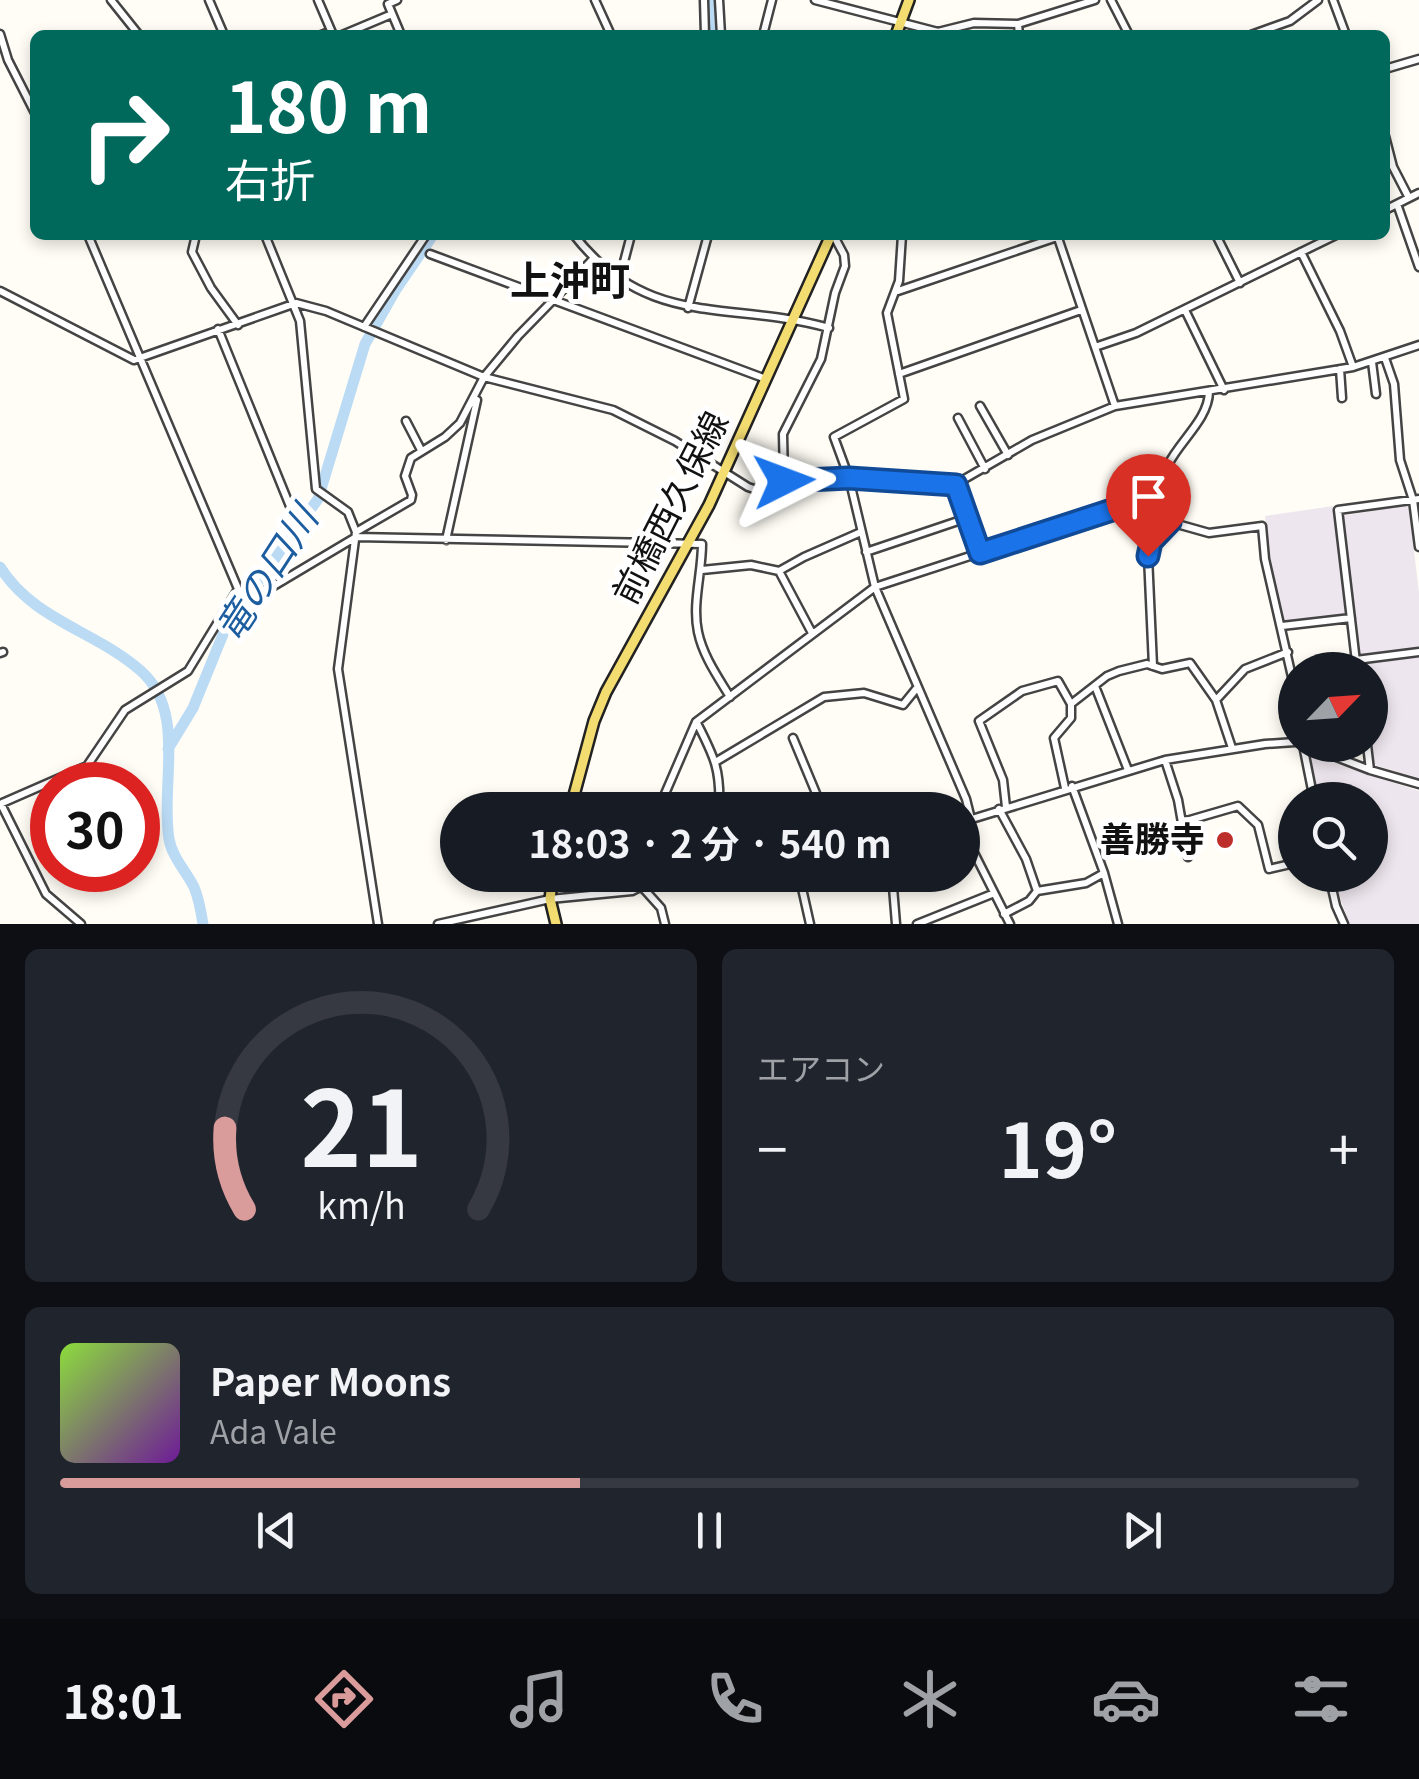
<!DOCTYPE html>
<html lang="ja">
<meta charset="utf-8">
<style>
:root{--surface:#171b24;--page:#20242c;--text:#f1f3f6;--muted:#9ea1a6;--line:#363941;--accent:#da9b9b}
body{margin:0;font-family:Georgia,"Noto Sans JP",serif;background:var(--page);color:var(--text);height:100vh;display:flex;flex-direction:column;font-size:38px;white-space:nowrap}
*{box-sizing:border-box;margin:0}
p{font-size:32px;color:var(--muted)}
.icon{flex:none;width:55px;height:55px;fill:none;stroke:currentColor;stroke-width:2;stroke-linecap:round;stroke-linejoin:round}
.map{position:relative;height:924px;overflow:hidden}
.panel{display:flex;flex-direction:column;gap:25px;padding:25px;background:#0d0f14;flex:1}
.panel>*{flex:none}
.top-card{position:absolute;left:30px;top:30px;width:1360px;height:210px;border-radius:15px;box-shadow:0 5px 15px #0003;background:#00695c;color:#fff;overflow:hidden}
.needle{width:65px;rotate:65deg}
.tools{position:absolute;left:1278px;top:652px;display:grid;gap:20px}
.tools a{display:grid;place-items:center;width:110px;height:110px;border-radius:50%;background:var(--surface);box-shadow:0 5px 15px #0003;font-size:50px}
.speed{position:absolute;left:30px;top:762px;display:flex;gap:20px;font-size:50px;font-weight:700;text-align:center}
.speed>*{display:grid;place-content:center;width:130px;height:130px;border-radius:50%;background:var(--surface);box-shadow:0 5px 15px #0003;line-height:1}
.speed .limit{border:15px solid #d22;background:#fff;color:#111}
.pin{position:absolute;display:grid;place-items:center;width:85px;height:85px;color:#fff;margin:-102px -42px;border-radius:50% 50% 50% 0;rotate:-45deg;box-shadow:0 0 10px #0007}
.pin .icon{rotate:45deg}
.me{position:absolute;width:110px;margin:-55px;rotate:87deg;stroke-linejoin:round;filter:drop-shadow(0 0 8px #0008)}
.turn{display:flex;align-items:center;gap:35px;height:210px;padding:0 30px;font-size:45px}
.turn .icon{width:130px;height:130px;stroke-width:2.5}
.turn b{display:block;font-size:70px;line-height:85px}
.big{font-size:75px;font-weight:700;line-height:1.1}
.panel .card{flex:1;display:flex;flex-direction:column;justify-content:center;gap:15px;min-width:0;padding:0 35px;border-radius:15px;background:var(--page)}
.panel .dial{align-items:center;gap:0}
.dial svg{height:260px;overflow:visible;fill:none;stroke:var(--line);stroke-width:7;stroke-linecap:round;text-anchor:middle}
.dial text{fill:var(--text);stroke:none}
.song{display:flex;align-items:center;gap:30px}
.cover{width:120px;height:120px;border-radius:15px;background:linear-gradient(135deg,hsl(90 70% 55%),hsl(280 70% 35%))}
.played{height:10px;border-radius:5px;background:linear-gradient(90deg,var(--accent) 40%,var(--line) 40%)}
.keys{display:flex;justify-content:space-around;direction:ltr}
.heat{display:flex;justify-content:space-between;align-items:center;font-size:55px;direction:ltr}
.panel .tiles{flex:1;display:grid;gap:25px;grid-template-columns:1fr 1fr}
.card:last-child{grid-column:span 2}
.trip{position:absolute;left:440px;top:792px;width:540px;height:100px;border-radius:50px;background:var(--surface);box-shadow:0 5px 15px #0003;font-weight:700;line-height:100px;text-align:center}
.tab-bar{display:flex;height:160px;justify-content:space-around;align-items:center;background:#090b0e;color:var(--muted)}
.tab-bar .icon{width:70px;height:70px}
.tab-bar .active{color:var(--accent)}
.tab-bar b{font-size:45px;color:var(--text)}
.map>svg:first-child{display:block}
.industrial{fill:#eee6ee}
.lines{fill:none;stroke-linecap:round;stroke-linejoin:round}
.river{stroke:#bbdbf5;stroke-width:11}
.minor-casing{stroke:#444;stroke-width:11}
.major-casing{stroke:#222;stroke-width:14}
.minor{stroke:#fff;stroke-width:6}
.major{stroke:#f4dd70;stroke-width:9}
.route-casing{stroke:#114b97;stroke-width:25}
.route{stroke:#1a73e8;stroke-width:18}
.poi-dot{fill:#bd2f2c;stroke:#fff;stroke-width:4}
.labels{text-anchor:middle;stroke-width:10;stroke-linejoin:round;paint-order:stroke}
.street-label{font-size:35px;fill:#111;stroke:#fff}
.poi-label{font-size:35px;font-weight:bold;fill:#111;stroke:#fff;text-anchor:end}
.water-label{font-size:38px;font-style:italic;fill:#1c5da0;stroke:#fff}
.quarter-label{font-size:40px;font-weight:bold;fill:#111;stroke:#fff}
</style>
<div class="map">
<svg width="1419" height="924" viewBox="0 0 1419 924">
<rect width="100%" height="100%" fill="#fffdf5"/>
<path class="industrial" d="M1406 505 1409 508 1419 593V648L1362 655 1359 653 1342 516Z
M1333 506 1346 613 1342 616 1287 624 1283 620 1268 558 1265 516Z
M1419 656V778L1374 765 1370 734V670H1362L1361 666 1363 663Z
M1312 753 1340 765 1419 791V924H1349L1333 875H1370V800H1318L1309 756Z"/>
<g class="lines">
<path class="river" d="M710 0 712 35
M0 567C34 621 96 631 141 671 187 712 160 784 169 839 172 857 186 871 194 887 199 899 201 911 203 924
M168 749 193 708 226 627 318 499 365 344 395 291 433 235"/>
<g class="minor-casing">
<path id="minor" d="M111 0 139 35
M209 0 224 35
M318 0 333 35
M397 0 388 4 401 35
M595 0 611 35
M704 0 705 35
M719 0 721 35
M815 0 938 32 974 23 1018 24 1095 0
M1111 0 1129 35
M1333 0 1346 35
M1018 24 1019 35
M0 34 8 60 35 113
M321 35 331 31
M342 35 392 14
M763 35 772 0
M1251 35 1290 21 1318 0
M1385 69 1419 59
M1385 136 1393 167 1409 198
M1397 204 1419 267
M1385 210 1419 193
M88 235 239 591 262 593 356 537 702 544C702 573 692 604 698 632 703 656 718 677 730 697
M196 235 192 252 211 288 238 325
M265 235 300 321 316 489 348 512 356 532 338 669 378 924
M574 235C648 330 730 300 829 328
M902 235 899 281 887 313 904 399 834 437 849 478 875 587 966 799 971 819
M1057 235 1115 406
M1216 235 1240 283
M1301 252 1340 331 1353 367
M430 254 766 379
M620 277 631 235
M0 291 134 360 296 303 326 311 484 377 613 410 675 441 748 487 763 492 784 481 811 479 954 485 1032 440 1115 406 1353 367 1419 345
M898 291 1057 237
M688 308 708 235
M1185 310 1224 390
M364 327 426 235
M218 329 296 521
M1095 347 1136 333 1336 235
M1385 358 1394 384 1400 460 1413 500 1419 547
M1372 362 1376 394
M1340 369 1342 398
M899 374 1081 310
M980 406 1008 455
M958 418 985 469
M406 421 421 450
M784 481 783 434 821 359 835 293 845 266 844 255 835 238 825 235
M955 485 980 553
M1163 493C1157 454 1208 429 1209 392
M1170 522 1209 533 1262 526 1265 559 1295 690
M356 532 411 500 412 495 405 476 411 458 445 437 460 423 484 377 518 336 593 259
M446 540 477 400
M866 552 967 518
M702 570 751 565 779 571
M1282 626 1351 618
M812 633 779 571 804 557 861 532
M0 653 3 652
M1356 660 1419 652
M1153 666 1148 556 1151 542 1170 522
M1357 670 1338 510 1419 499
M1095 686 1128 770
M1216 700 1232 748
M697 723C715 758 721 771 719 810
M793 738 823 810
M1303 745 1314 800
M1305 745 1370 770 1419 784
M1367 745 1370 770
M1165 760 1178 800 1188 857
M717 761 824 697 864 693 903 705 916 689
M1072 786 1104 873 1118 924
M1065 788 1054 738 1071 718V704
M0 804 87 766 125 710 188 671 238 589
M1 804 46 894 81 924
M1006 807 1003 780 979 721 1022 691 1058 681 1071 704 1107 676 1119 671 1147 664 1162 669 1190 663 1216 700 1245 669 1288 652
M999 809 1026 859 1037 891
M658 810 696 722 875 587 1163 493 1170 522
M962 822 1165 760 1265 744 1295 742
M1183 822 1238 806 1258 825 1269 869 1295 863
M962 829 1010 924
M629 875 632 891
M799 875 810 924
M892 875 896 924
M1329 875 1336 906 1344 924
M643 888 661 908 665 924
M1004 914 1029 901 1037 891 1086 883 1104 873
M438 924 550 899 632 891 663 875
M917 924 992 894"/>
</g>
<g class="major-casing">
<path id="major" d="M896 35 909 0
M570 810 594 721 606 692 709 505 831 235
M553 875 550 899 556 924"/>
</g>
<use href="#minor" class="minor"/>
<use href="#major" class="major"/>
</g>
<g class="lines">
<g class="route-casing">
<path id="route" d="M784 481 849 478 956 485 980 553 1164 493 1170 522 1151 542 1148 556"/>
</g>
<use href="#route" class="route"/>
</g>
<circle class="poi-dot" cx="1225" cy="840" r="10"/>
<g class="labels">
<g class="street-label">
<text transform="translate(671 508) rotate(-63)" y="12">前橋西久保線</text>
</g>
<g class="poi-label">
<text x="1205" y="852">善勝寺</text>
</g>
<g class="water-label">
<text transform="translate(267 574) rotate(-57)" y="13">竜の口川</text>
</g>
<g class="quarter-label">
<text x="570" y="295">上沖町</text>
</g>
</g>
</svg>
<div class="tools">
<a><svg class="needle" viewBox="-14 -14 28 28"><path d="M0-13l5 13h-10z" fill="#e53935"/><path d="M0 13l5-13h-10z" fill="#9ea1a6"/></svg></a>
<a><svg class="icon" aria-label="search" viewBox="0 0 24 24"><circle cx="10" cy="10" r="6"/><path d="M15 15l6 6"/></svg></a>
</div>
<div class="speed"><div class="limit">30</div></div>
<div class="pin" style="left:1148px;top:556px;background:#d93025"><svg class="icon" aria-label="arrive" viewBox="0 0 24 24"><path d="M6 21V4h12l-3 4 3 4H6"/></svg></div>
<svg class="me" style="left:784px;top:481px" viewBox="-20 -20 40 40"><path d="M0-17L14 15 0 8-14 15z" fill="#1a73e8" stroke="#fff" stroke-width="4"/></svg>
<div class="trip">18:03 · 2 分 · 540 m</div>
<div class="top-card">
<div class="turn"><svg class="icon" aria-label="right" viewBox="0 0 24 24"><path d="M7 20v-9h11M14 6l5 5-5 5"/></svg><div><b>180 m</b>右折</div></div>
</div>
</div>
<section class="panel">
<div class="tiles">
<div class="card dial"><svg viewBox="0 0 100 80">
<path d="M14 69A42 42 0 1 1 86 69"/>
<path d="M14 69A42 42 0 0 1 8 44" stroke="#da9b9b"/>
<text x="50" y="56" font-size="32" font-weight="700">21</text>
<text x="50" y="72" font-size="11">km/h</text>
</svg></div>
<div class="card"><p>エアコン</p>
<div class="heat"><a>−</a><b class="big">19°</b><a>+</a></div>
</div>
<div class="card">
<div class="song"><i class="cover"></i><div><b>Paper Moons</b><p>Ada Vale</p></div></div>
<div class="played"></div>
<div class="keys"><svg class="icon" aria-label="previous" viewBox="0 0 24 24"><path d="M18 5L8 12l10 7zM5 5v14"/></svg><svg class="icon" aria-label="pause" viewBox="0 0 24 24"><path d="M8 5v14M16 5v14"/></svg><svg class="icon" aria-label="next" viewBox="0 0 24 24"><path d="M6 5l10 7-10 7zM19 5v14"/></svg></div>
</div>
</div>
</section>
<nav class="tab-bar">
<b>18:01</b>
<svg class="icon active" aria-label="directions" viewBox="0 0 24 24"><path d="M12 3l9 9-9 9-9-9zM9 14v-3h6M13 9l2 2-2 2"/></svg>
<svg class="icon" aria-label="music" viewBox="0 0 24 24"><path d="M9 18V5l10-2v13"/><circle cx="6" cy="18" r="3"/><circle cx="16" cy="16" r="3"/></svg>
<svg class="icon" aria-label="phone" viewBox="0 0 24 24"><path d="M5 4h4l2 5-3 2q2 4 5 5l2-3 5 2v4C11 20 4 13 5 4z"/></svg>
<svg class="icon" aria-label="climate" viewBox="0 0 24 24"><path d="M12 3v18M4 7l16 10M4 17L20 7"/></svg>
<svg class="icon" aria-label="car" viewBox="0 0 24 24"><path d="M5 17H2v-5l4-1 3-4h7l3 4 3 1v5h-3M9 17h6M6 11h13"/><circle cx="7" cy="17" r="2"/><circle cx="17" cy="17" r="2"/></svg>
<svg class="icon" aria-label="filters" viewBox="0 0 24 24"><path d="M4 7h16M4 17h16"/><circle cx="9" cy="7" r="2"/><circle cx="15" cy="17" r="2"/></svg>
</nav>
